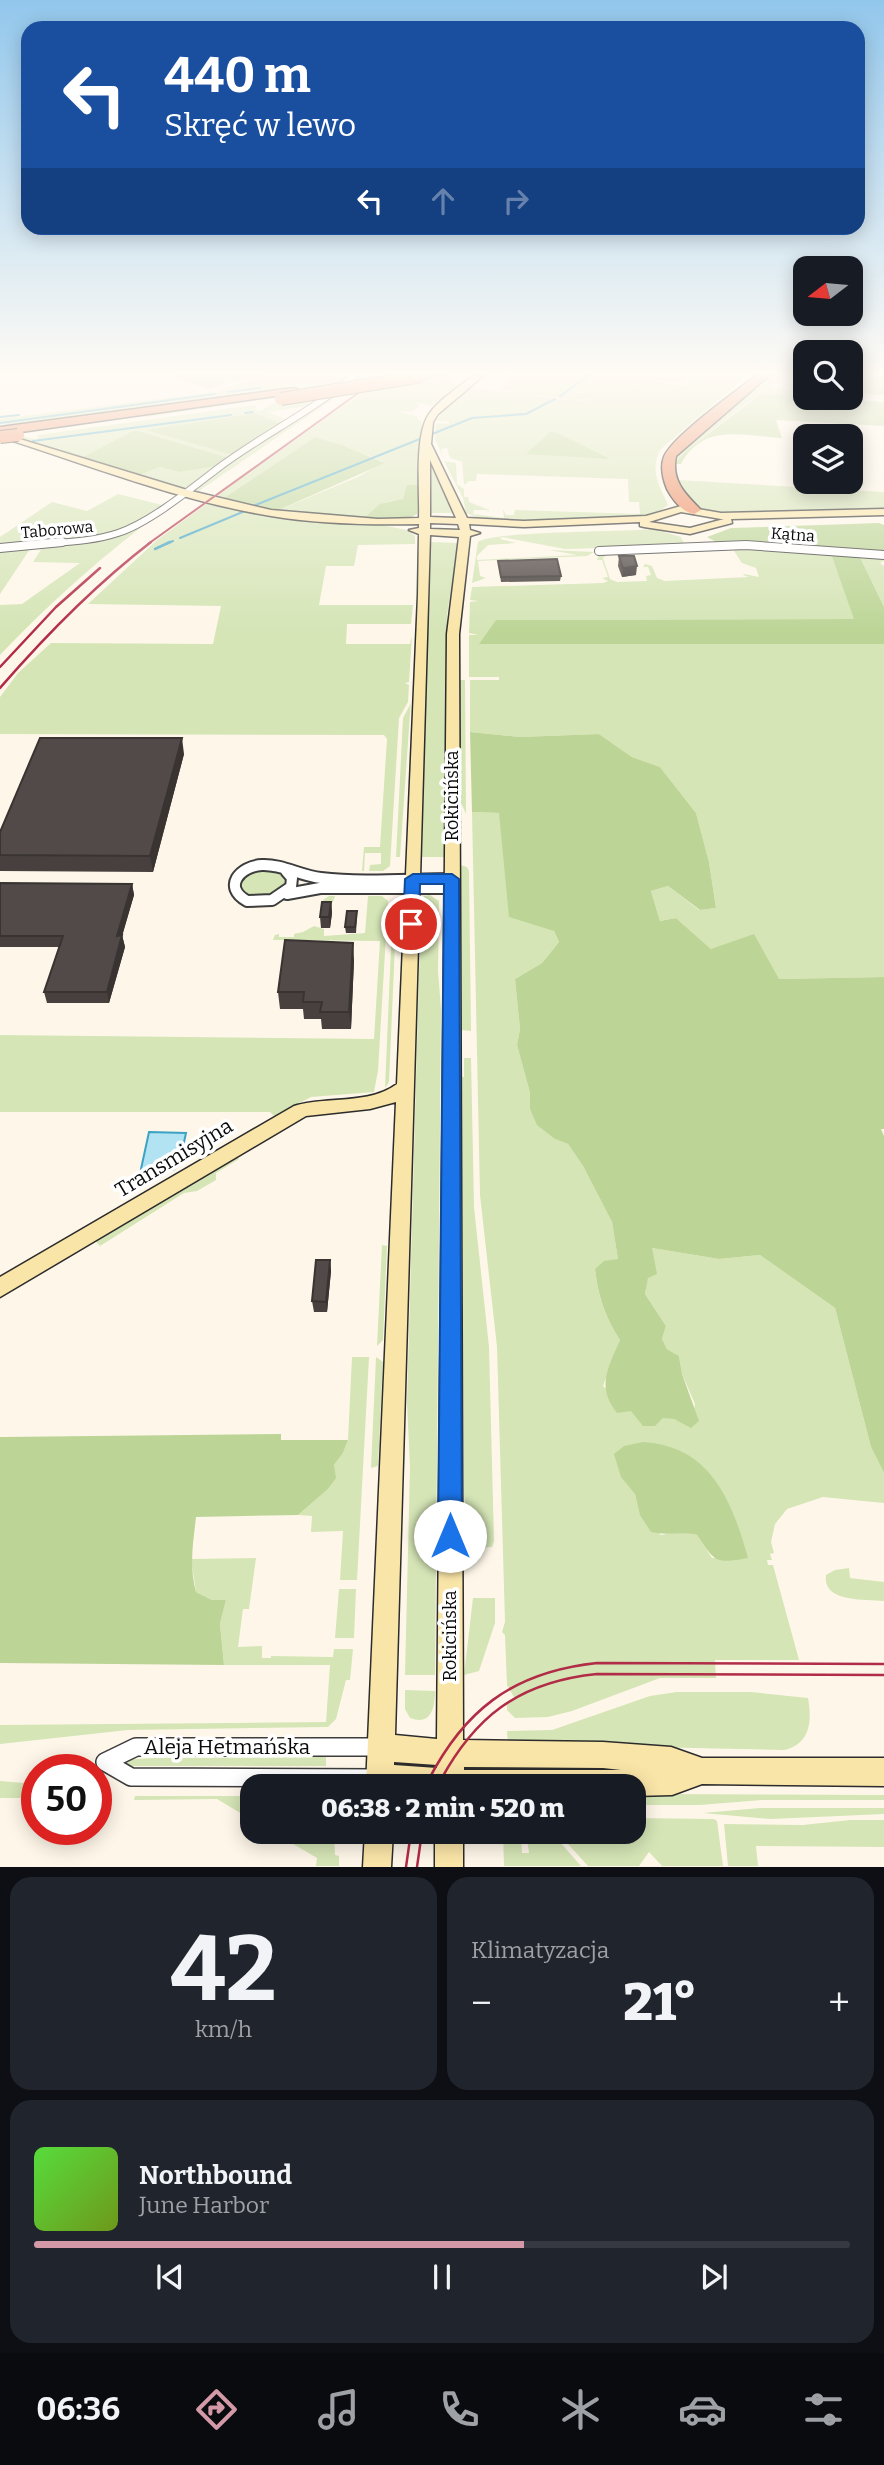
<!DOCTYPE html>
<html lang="pl">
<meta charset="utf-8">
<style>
:root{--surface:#171b24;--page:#20242c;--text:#f1f3f6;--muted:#9ea1a6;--line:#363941;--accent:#d499a7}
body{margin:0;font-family:Bitter,serif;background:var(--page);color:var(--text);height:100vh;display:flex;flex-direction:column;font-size:26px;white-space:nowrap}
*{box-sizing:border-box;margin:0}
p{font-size:23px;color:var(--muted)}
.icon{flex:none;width:38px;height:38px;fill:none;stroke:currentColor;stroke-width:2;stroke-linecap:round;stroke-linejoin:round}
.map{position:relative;height:1867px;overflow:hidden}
.sheet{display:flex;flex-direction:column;gap:10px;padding:10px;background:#0d0f14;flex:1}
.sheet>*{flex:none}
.hud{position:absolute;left:21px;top:21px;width:844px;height:214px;border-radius:21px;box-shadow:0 4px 18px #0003;background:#1a4fa0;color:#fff;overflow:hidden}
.needle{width:46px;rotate:254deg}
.buttons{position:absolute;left:793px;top:256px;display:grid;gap:14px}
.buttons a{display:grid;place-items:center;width:70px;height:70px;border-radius:14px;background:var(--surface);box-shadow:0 4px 18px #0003;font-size:35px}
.speed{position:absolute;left:21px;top:1754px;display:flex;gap:14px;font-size:35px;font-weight:700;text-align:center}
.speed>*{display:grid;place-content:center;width:91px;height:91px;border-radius:50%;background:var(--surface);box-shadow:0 4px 18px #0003;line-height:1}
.speed .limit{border:10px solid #d22;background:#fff;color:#111}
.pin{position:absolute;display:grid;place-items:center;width:60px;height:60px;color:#fff;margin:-30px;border:4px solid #fff;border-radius:50%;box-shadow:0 2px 7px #0007}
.me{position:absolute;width:77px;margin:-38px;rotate:0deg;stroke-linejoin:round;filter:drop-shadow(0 0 5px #0008)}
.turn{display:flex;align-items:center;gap:24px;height:147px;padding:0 28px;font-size:32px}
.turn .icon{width:91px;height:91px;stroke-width:2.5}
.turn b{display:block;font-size:49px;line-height:60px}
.lanes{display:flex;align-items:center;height:66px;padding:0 28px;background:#0003;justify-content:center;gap:35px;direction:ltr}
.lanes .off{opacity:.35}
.big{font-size:52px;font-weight:800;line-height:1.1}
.sheet .card{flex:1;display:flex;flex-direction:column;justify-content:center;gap:10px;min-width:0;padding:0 24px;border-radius:21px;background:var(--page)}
.sheet .dial{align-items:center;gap:0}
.dial b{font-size:91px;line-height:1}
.song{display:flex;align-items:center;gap:21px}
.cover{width:84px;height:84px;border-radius:10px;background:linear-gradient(135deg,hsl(110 70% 55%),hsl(80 70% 35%))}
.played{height:7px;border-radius:4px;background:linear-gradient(90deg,var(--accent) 60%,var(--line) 60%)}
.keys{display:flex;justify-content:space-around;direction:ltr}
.heat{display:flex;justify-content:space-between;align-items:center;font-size:38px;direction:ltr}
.sheet .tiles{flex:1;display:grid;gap:10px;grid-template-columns:1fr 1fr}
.card:last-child{grid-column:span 2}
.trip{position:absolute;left:240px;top:1774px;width:406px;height:70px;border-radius:21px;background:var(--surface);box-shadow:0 4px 18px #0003;font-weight:800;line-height:70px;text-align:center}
.dock{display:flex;height:112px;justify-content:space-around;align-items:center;background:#090b0e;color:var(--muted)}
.dock .icon{width:49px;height:49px}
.dock .selected{color:var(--accent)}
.dock b{font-size:32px;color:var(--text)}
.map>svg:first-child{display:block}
.green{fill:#d5e5b6;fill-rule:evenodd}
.forest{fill:#bcd596}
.water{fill:#b1e3f2;stroke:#3da2c4;stroke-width:2}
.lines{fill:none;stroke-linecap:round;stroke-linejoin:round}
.stream-far1{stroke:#3da2c4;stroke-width:2}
.stream{stroke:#3da2c4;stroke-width:2.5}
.street-far3-casing{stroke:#3d3d3d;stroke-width:8}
.street-far2-casing{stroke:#3d3d3d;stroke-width:10}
.street-far1-casing{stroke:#3d3d3d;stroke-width:14}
.street-casing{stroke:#3d3d3d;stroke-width:20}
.secondary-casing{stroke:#2c2c2c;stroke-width:3}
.highway-casing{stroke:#1b1b1b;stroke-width:3}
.street-far3{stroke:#fff;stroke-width:6}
.street-far2{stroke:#fff;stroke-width:8}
.street-far1{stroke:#fff;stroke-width:10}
.street{stroke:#fff;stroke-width:17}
.secondary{fill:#fae5a8;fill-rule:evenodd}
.highway{fill:#eb865a;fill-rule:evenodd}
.tram{stroke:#b12c46;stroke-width:2.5}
.rail-far1{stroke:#b12c46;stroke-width:2}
.rail{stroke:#b12c46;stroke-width:2.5}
.highway-bridge-casing{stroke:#1b1b1b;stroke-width:14;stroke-linecap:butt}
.highway-bridge{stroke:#eb865a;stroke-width:12}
.wall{fill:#47403e}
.shaded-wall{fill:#393432}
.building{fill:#524a48;stroke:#393432;stroke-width:2}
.route{fill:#1a73e8;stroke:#114b97;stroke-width:2}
.labels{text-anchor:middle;stroke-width:7;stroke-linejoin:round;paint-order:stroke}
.far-street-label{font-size:16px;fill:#0a0a0a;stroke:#fff}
.street-label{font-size:18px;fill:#0a0a0a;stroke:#fff}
.near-street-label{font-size:21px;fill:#0a0a0a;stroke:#fff}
</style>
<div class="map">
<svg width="884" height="1867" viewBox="0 0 884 1867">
<rect width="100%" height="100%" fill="#fef7e9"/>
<path class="green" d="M312 371H357L338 388 307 406 268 412 288 420 283 424 255 413 148 430 236 456 232 459 133 432 81 458 0 432V429L37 440 38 435 255 405 257 411H260L284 397 146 417 143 414 287 394 298 386 283 384 286 389 7 428 5 423 0 424V419L215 392 256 379 302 372H309L315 378 323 377Z
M362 371H374L196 493 189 492Z
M393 371H455L446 379 458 386 431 406 415 402 420 406 411 412 398 411 418 417V420L422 421 419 485 400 501 387 502 363 519 274 512 360 476 384 462 342 445 315 437 221 500 213 498Z
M524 371H752L661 449C649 469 659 485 668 505L654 515 533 522 482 519 466 513 463 498 444 461 456 463 457 484 464 489V497H468L469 502 489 510 488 512 487 510H474L473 514 504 518 503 509 506 515H514L515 510 640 514 639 502H629L628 479 477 474 476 481H469L464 485 462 462 450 458 447 448 441 449 443 457 435 439 436 423 448 424 449 421H436L447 406 470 388 584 401 643 383 659 382 687 387 689 377H686L679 383C634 376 626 393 587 399 565 402 521 395 500 389Z
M777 371H787L771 388 805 390V397L761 394 750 401 687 450 675 464 678 480 884 492V510L720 514 688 505C674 483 665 468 683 446Z
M430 465H431L454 513H429Z
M207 466H218L186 491 137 476 160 467 179 472Z
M118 494 162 505 122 530 108 536 0 547V537L52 502 87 511Z
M183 496C116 544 56 596 0 655V605L22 604 80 563 33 562 42 548 30 549 0 594V550L112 538Z
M209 502 376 524 407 530 415 536V544L358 545 354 566H326L319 605H413L411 624H347L346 644H410L412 636 409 682 405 683 409 685 408 702 399 718 390 866 383 871H369L370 865 381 864V853H365L364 871H362L364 847H380L387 739 384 735 0 734V697L18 673 51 643 213 644 221 606 88 604 157 540Z
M654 529 681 537 684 543 672 546 565 549 502 537 500 539 516 543 488 545 477 556V560L577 555 549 550 594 552 587 556 478 561 480 576 486 578 472 583 478 542C491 531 626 532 654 529Z
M429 542 458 543 447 615 444 857H422Z
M732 548 830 551 855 619 497 620 480 643 884 644V977L778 979 711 949 676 918 660 921 651 891 668 886 699 910 716 908 709 862 696 813 660 767 632 757 599 734 520 737 470 732V680H499V677H469V635H478L469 633 470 602 478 601 470 600 472 587 603 583 608 581 602 578 608 577 602 560H597L599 554H628L625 556 608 554 603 558 610 579 617 582 647 581 646 576 651 575 648 567H643L645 564 652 566 657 578 665 581 749 577 743 575 744 574 759 577 756 568 742 563Z
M858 553 884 556V561L880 563 884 566V607Z
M460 680H465L466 814 460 800Z
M412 685 400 857H396L403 718 411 703Z
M472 812 499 813 559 942 542 963 515 979 520 1029 517 1045 530 1093V1109L555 1139 568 1144 583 1166 612 1222 618 1259 595 1269C598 1297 605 1317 620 1340L603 1386 631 1411 674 1419 691 1427 695 1404 682 1374 679 1356 667 1349 662 1339 666 1326 645 1294 652 1248 719 1259 760 1255 835 1308 871 1447 884 1473V1503L823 1497 787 1509 775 1524 771 1542 774 1553 770 1554 772 1560H767L768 1565H773L799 1660H715L716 1678H660L572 1711 548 1717 515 1718 507 1710V1705L515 1699 507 1685 505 1635 502 1632 505 1622 497 1347 480 1195ZM635 1494 748 1558H712L697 1535 682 1531 661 1535 640 1514Z
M460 865 467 867 469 871 471 1031 461 1030Z
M261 869 280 873 285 881 284 886C271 895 243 908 241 882L248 874Z
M430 895 439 901 438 971 441 1009 435 1675H405L410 1467 407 1403 421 901 424 896Z
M329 896H382L388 901 378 1071 374 1092 311 1097 274 1116 270 1112H0V1035L374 1039 380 941 273 940 275 935 279 934V937H294V934L303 932 314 926 324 929V936L365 933 368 896H335L333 902 325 903 323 900Z
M395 944 389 1082 385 1088 391 947Z
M464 1058H471L474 1207 489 1347 494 1541 492 1547 472 1548 464 1495 461 1077H464Z
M234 1155 239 1159 216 1173V1180L197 1191 184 1193 100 1246 93 1238Z
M382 1245 387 1246 383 1340 377 1346Z
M352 1357H369L357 1580H340L343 1531 311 1532 312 1516 298 1515 327 1490 334 1465 343 1453 348 1440Z
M376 1357 383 1362 378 1466 371 1468Z
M256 1558 249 1609H243L238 1647 262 1646V1658H271V1656L333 1657 334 1649H353L350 1680H346L336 1719 328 1727 128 1730 0 1744V1725L326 1722 330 1665H224L220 1624 226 1600H212L196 1592 191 1559Z
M849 1568 850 1578 884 1582V1601C865 1599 822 1603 826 1575L835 1570Z
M339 1589H356L354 1638H335Z
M473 1598H495V1623L479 1671 464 1675Z
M405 1690 435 1691C435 1708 431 1726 410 1718L405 1709Z
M677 1692H751L808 1698C812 1720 811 1744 784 1750L508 1744 507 1731 552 1730 650 1696Z
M326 1757V1766H123L122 1760 154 1758Z
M0 1781 37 1784V1798H0Z
M658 1794 884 1795V1800H762L700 1805H634V1795Z
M135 1796H252V1820L217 1799 134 1800Z
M760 1808H884V1814L771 1819 703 1813Z
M634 1818 714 1819 717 1821 723 1866H662L649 1852 639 1866H588L557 1832H634Z
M850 1820H884V1847L756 1846 758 1866H728L724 1824 803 1825Z
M273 1832H334L335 1855 339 1856V1866H316L317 1858Z
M503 1832H521L522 1853H529L526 1832H551L581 1866H504Z"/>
<path class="forest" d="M157 371H294L245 379 208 389Z
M851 374 884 376V395L851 393Z
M761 394 884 402V426L776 420 782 438C744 436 703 422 681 464H674L687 450Z
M255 413 283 424 236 456 146 430Z
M133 431H138L232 459 218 466 179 472 160 467 137 476 81 458Z
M550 432 557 433 610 459 526 454Z
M315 437 342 445 385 463 274 512 221 500Z
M407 485H419L417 514 406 520 363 519 380 504 403 499Z
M879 523 884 525V554L718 543 707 537 731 528Z
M830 551 858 553 884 607V644H479L496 620 854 619Z
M470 732 520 737 599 734 632 757 660 767 696 813 709 862 716 908 700 910 668 886 651 891 660 921 676 918 711 949 754 934 779 979 884 977V1129H881L884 1136V1473L871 1447 835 1308 760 1255 719 1259 652 1248 657 1274 648 1278 645 1294 666 1326 662 1339 667 1349 679 1356 682 1374 699 1421 691 1428 674 1419 663 1418 655 1426H643L631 1411 617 1413C596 1387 608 1368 620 1340 605 1317 598 1296 595 1269L604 1261 618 1259 612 1222 583 1166 568 1144 555 1139 537 1125 530 1109V1093L517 1045 520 1029 515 979 542 963 559 942 554 931 509 917 499 813 472 812Z
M281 1434V1440H348L343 1453 334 1465 336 1478 327 1490 298 1515 196 1517C193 1544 189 1566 196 1592L212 1600H226L220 1624 224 1665 0 1663V1437Z
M643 1442C711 1446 732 1501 748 1558 715 1564 715 1562 697 1535 681 1531 667 1536 651 1532L640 1515 635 1494 621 1477 614 1454 624 1446Z"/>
<path class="water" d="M149 1132 186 1133 179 1166 173 1170 141 1169Z"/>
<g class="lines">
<path class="stream-far1" d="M228 392 260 388
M560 396 595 371
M245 413 253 412
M0 417 19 415
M0 423 215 394
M33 441 231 415
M253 506 472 418 526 414 555 399
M180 538 245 511
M166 544 173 541"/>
<path class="stream" d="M155 549 170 542"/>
<g class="street-far3-casing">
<path id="street-far3" d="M43 544C68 542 94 541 118 533 149 523 191 489 217 469 263 434 316 410 359 371"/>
</g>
<g class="street-far2-casing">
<path id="street-far2" d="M0 548 62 542
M599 551 746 545 884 555"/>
</g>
<g class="street-far1-casing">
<path id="street-far1" d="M286 871 292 878 291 887 272 900 247 901C222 887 240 866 262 865 282 864 301 876 321 878 364 883 408 879 452 879
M287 894 320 888H452"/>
</g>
<g class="street-casing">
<path id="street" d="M105 1762 131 1777 378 1778
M105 1762 136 1747H381"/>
</g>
<g class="secondary-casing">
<path id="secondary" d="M479 371H489L438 414 433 422 431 444 467 518 524 521 646 516 681 506 721 513 884 509V515L731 519 732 523 690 534 644 527 640 526V522L524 527 469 524 470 530 480 533 470 536 459 634 463 1740 603 1742 671 1747 702 1758H884V1786L702 1784 672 1795 634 1796V1787H366L396 1102 370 1109 306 1116 0 1297V1277L294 1106C326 1096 369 1105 397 1084L418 595 419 534 409 530 419 528V524C371 525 319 524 271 516 179 501 89 465 0 437V433L187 490 271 510 378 519 419 518C420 491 414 436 429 414 440 398 464 384 479 371ZM430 460 456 518 430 517ZM681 512 721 519H724L690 528 649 522ZM430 523 458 524 460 530 430 529ZM430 535 459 537 447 634 437 1739 395 1735ZM394 1762 437 1765V1768L394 1765ZM464 1767 603 1768 621 1770H464Z
M365 1832H393L391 1867H363Z
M435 1832H463V1867H435Z"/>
</g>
<g class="highway-casing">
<path id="highway" d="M429 371H454L422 379 416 376Z
M762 371H774L676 456C671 481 685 494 701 510L694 514C681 511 673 500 667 489 663 479 660 467 664 457 672 436 741 388 762 371Z
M293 388 297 389V393L0 435V427Z"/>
</g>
<use href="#street-far3" class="street-far3"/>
<use href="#street-far2" class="street-far2"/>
<use href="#street-far1" class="street-far1"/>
<use href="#street" class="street"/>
<use href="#secondary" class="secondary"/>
<use href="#highway" class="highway"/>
<path class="tram" d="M425 1787C462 1711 512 1672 597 1663L884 1664
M437 1787C473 1717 518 1682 597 1674L884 1675
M406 1867 411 1832
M417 1867 422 1832"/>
<path class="rail-far1" d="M148 544 389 371"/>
<path class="rail" d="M0 667 56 607 100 568
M0 688C46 635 95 585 151 542"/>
<g class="highway-bridge-casing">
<path id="highway-bridge" d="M281 399 422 376
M0 437 18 435"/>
</g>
<use href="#highway-bridge" class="highway-bridge"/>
</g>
<path class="wall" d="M619 556 636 575 622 577 618 566Z
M498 561 561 576 560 581 501 582Z
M184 754 153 872 0 871V855Z
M0 883 132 884 134 895 122 935 125 947 109 1003H47L44 992 59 947H0Z
M331 902 332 913 330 928H321L320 917Z
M357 917 356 933H346L345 927Z
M354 960 351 1029H322L321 1019H304L303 1009H280L278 992Z
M330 1260 331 1271 327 1312H314L312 1301Z"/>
<path class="shaded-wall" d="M637 566 636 575 622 577 623 568Z
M182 738 184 754 153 872 150 856Z
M132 884 134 895 119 947 117 936Z
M331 902 332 913 330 928 329 917Z
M122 935 125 947 109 1003 107 992Z
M353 943 354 960 351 1029 349 1012Z
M330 1260 331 1271 327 1312 326 1302Z"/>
<path class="building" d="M619 556H634L637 566 623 568Z
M557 559 561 576 501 577 498 561Z
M40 738H182L150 856 0 855V832Z
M0 883 132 884 117 936 122 935 107 992H44L63 936H0Z
M322 902H331L329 917H320Z
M347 911H357L355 927H345Z
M285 940 353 943 349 1012H320L322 1002H303L304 992H278Z
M316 1260H330L326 1302 312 1301Z"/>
<linearGradient id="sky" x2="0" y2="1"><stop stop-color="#92c7ec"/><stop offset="0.59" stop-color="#fffbf5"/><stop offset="1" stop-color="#fffbf5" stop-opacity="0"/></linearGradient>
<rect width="884" height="633" fill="url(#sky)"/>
<path class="route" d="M413 874H452L459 879 462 1536 458 1544 450 1548 441 1544 438 1536 444 884H420L419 924 411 929 405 928 403 924 405 879Z"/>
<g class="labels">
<g class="far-street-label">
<text transform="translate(57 529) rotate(-5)" y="6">Taborowa</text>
<text transform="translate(793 534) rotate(4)" y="6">Kątna</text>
</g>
<g class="street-label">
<text transform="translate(452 796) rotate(-90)" y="6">Rokicińska</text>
<text transform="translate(450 1636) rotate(-90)" y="6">Rokicińska</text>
</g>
<g class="near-street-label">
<text transform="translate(174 1158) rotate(-31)" y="7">Transmisyjna</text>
<text x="227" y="1754">Aleja Hetmańska</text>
</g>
</g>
</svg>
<div class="buttons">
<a><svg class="needle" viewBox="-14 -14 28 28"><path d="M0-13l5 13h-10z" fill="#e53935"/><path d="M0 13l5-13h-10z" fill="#9ea1a6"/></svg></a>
<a><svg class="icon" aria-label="search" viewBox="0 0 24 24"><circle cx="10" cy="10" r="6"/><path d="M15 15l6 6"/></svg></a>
<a><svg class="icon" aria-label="layers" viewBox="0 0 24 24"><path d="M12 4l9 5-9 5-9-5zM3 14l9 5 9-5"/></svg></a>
</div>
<div class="speed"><div class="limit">50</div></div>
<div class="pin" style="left:411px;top:924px;background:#d93025"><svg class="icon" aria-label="arrive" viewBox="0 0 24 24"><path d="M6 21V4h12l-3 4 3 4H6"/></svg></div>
<svg class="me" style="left:450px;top:1536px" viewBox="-20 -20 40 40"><circle r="19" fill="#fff"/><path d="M0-13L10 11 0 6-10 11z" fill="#1a73e8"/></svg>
<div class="trip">06:38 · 2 min · 520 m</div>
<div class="hud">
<div class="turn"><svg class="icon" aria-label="left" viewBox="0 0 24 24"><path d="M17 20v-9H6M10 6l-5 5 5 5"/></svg><div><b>440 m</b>Skręć w lewo</div></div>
<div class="lanes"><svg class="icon" aria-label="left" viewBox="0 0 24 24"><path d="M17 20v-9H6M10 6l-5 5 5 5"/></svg><svg class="icon off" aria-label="ahead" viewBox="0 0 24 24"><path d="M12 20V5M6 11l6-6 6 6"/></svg><svg class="icon off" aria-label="right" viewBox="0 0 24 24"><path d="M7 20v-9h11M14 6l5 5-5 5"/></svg></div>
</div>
</div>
<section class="sheet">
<div class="tiles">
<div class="card dial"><b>42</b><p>km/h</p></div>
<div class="card"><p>Klimatyzacja</p>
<div class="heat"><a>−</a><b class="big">21°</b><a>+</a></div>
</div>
<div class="card">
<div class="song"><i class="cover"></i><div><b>Northbound</b><p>June Harbor</p></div></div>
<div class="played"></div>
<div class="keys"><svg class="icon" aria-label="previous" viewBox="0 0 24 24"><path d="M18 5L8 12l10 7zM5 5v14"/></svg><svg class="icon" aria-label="pause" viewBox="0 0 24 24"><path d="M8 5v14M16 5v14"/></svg><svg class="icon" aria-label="next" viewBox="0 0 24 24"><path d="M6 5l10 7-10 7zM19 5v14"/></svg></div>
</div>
</div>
</section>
<nav class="dock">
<b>06:36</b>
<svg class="icon selected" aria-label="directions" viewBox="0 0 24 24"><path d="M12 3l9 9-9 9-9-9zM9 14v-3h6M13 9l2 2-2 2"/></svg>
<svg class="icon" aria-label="music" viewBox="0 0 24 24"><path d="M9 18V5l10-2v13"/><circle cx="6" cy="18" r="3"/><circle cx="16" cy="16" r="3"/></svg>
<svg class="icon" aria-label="phone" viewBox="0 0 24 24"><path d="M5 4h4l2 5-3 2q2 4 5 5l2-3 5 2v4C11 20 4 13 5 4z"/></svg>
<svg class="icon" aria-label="climate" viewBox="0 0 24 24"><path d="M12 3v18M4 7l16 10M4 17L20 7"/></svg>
<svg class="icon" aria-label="car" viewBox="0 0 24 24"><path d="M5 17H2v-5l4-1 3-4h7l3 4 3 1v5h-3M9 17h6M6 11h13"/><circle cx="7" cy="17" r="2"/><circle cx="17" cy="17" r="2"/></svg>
<svg class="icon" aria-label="filters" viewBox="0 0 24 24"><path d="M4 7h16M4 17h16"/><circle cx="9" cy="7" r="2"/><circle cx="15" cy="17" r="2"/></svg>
</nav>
